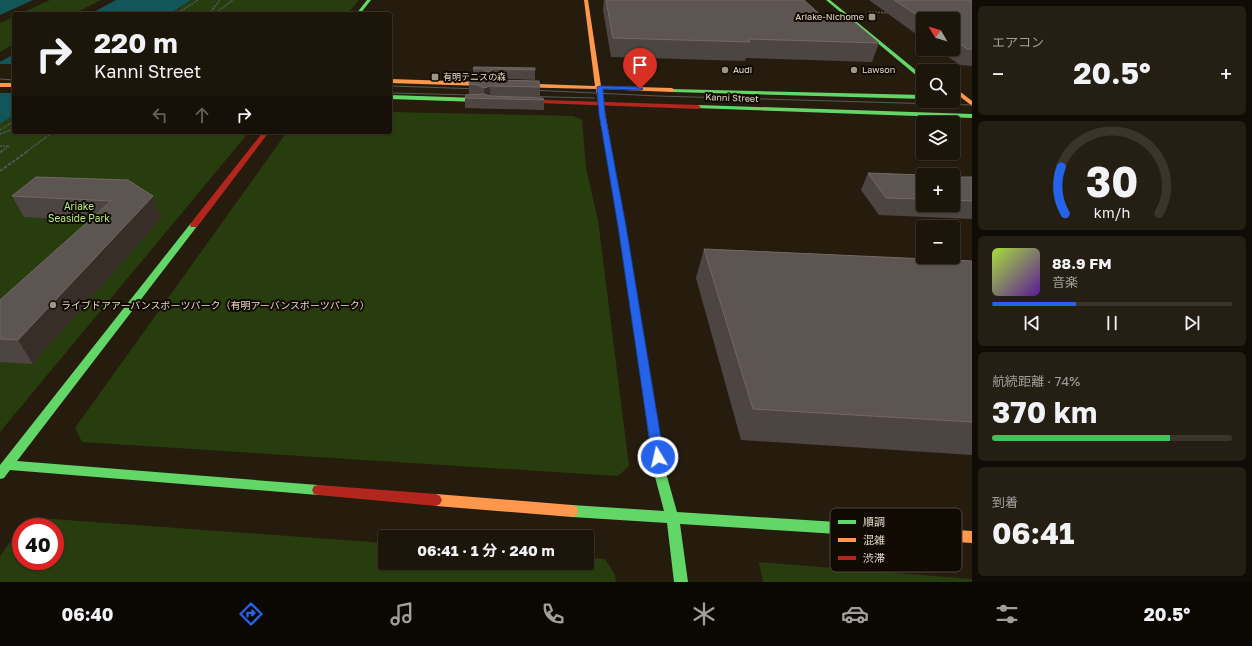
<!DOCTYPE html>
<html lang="ja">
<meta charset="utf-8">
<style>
:root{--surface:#1c150a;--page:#251e13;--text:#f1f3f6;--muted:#a09f9c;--line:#3a342b;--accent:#2563eb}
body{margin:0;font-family:"Golos Text","Noto Sans JP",sans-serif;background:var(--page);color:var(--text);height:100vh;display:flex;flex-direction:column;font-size:15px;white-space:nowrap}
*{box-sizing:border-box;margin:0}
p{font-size:13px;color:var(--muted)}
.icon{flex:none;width:22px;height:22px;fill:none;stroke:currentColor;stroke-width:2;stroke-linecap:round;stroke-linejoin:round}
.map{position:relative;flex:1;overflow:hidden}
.details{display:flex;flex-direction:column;gap:6px;padding:6px;background:#0f0c06;width:280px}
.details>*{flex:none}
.top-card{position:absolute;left:12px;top:12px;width:380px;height:122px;border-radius:4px;box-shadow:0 1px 3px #0004,0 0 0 1px var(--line);background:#1c150a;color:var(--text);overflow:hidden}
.needle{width:26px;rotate:308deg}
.fabs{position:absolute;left:916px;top:12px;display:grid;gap:8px}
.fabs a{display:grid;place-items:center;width:44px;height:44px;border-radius:4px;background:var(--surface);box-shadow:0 1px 3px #0004,0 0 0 1px var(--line);font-size:20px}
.speed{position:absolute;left:12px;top:518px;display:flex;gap:8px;font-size:20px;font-weight:700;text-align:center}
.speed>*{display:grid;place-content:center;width:52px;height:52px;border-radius:50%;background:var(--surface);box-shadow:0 1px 3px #0004,0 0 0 1px var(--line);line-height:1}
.speed .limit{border:6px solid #d22;background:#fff;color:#111}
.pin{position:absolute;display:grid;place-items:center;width:34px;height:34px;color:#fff;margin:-41px -17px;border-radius:50% 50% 50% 0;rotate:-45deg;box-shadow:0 0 4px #0007}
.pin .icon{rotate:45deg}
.me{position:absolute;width:44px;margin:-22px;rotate:351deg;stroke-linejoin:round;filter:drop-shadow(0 0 3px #0008)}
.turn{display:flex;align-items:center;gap:14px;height:84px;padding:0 16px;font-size:18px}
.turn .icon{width:52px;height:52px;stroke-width:2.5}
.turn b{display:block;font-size:28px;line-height:34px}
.lanes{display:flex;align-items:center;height:38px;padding:0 16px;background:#0003;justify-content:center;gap:20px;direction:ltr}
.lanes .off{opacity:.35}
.big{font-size:30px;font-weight:700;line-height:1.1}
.details .widget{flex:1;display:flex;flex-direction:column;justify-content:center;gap:6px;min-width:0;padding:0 14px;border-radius:6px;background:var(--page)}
.details .dial{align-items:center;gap:0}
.dial svg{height:104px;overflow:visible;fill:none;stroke:var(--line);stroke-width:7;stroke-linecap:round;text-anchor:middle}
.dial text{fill:var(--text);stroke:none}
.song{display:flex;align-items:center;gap:12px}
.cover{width:48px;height:48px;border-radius:6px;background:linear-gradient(135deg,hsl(80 70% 55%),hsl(270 70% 35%))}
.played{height:4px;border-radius:2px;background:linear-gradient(90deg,var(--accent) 35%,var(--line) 35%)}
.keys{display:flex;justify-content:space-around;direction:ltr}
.heat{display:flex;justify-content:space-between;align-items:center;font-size:22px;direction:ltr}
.charge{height:6px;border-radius:3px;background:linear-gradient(90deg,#34c759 74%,var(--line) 0)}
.trip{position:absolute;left:378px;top:530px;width:216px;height:40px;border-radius:4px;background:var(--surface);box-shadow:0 1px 3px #0004,0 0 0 1px var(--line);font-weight:700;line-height:40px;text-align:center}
.dock{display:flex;height:64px;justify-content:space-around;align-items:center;background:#0b0804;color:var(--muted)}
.dock .icon{width:28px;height:28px}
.dock .current{color:var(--accent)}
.dock b{font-size:18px;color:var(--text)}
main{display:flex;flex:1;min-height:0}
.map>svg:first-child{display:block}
.green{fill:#283d0e}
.water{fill:#12565a}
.pier{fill:#251c0e}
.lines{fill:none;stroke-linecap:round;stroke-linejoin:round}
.path-far1{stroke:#505858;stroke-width:1.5;stroke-dasharray:2 1;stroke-linecap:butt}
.path{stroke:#505858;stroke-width:2;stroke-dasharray:3.5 1.5;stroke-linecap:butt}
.fast{fill:#63d668;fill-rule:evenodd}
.slow{fill:#ff974d;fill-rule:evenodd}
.jam{fill:#b3261e;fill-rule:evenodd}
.tram{stroke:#575a57;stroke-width:1}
.wall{fill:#4d4542}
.shaded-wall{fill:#362e27}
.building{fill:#5d5551;stroke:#726964}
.route{fill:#2563eb;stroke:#184099}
.poi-dot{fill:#a09688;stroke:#110a02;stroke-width:1.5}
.labels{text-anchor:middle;stroke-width:4;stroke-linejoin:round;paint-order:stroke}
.far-poi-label{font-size:9px;fill:#e3d8c9;stroke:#110a02;text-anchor:start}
.far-street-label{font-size:9px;fill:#e3d8c9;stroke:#110a02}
.park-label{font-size:10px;fill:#b2ea83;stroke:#110a02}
.poi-label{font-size:10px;fill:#e3d8c9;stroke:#110a02;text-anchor:start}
.key{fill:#110a02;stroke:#50483e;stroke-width:1}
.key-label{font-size:11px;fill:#e3d8c9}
</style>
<main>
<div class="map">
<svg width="972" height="582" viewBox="0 0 972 582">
<rect width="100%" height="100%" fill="#251c0e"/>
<path class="green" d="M50 0H101L73 14H20Z
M191 0H359L347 14H169Z
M14 17V44L0 52V23Z
M390 112 573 116 582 120 586 169 598 220 629 466 618 476 82 442 75 428 287 132H390Z
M14 115V132H249L0 432V124Z
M38 518 385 543V563H587V558L605 559 615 575 616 582H0V556L16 534 21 530V561H55V527H26Z
M759 562 972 579V582H763Z"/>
<path class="water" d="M0 0H33L0 15Z
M116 0H191L169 14H90Z
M14 54V115L0 124V62Z"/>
<path class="pier" d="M0 64H14V93H0Z"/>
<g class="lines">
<path class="path-far1" d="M869 12 890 13
M176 14 198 0
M209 14 220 0
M214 14 233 0
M0 130 14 121
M0 134 14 129
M0 146H9L1 152
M26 152 53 132"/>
<path class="path" d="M0 152 2 151
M0 171 28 151"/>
<path class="fast" d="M367 0H371L360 14H356Z
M826 0H830L923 76V81Z
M670 89 923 95V99L672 92 669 90Z
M390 95 478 98 481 100 478 102 390 99Z
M698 105 972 114V118L696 108 695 107Z
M191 223H197L198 225 17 461 318 485 322 486 324 490 322 494 318 495 10 470 4 478 0 479V465Z
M630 273 634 276 666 473 677 512 837 522 842 524 844 528 842 532 837 534 680 524 688 582H674L667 523 572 517 567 515 566 511 567 507 572 505 664 511 654 473 626 276Z"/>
<path class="slow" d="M584 0H588L601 86 672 88 675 90 672 92 601 89 634 276 630 279 626 276 596 89 509 87 506 85 509 83 595 86Z
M390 79 482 82 485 84 482 86 390 83Z
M0 83H14V87H0Z
M953 86 972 101V106L953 91Z
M436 494 572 505 577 507 578 511 577 515 572 517 436 506 432 504 430 500 432 496Z
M837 522 972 531V543L837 534 832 532 830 528 832 524Z"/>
<path class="jam" d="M514 99 698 105 701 107 698 109 512 102 511 101Z
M263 132H269L197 227H191L190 225 191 223Z
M318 485 436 494 440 496 442 500 440 504 436 506 318 495 314 494 312 490 314 486Z"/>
<path class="tram" d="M0 79 14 80
M390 86 480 89
M530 90 658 96 972 105
M390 93 594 98"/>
</g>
<path class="wall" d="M604 0H804L826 20 879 43 872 62 746 58 745 61 611 57 603 10Z
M869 0H972V66L960 65 937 49H953V19H923V39Z
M473 69 535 70V80L494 78 493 79 540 87V97L489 96 544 100V110L465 108V98L474 94H469V84L483 79 482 78H473Z
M868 173 923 175V205H953V177H972V219L879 215 861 190Z
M12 196H153L161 218 33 364 0 362V300L89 221 24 217Z
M704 249 972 261V455L741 440 696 278Z"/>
<path class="shaded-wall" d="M494 69V78L488 81V72Z
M490 86V96L484 97V88Z
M153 196 161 218 33 364 18 340Z"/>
<path class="building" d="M606 0H804L826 20 853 21 879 43 748 39 750 42 613 38Z
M894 0H972V49H967L953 39V19H923Z
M474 67 535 68V70L494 69 488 72 482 69H473Z
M488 77 494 80 539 81 540 87 490 86 484 88 478 85 469 84 470 79 482 80Z
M484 94 490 96 543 98 544 100 465 98 466 95Z
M868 173 923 175V199L886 198Z
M36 177 128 180 153 196 18 340 0 339V300L111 201 12 196Z
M953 177H972V201L953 200Z
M704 249 972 261V422L753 409Z"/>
<path class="route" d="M600 86 640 87 643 89 640 90 603 89 605 114 626 226 664 457 662 461 658 462 654 461 652 457 618 226 599 114 597 87Z"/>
<g class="poi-dot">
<rect x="868" y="13" width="8" height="8" rx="2"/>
<circle cx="725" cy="70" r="4"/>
<circle cx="854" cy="70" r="4"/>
<rect x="431" y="73" width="8" height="8" rx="2"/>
<circle cx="53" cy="305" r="4"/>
</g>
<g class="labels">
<g class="far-poi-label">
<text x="864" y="20" text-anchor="end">Ariake-Nichome</text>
<text x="733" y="73">Audi</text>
<text x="862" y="73">Lawson</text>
<text x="443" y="80">有明テニスの森</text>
</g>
<g class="far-street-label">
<text transform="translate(732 98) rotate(2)" y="3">Kanni Street</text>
</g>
<g class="park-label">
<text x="79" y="210">Ariake<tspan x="79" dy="12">Seaside Park</tspan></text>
</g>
<g class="poi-label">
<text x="61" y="309">ライブドアアーバンスポーツパーク（有明アーバンスポーツパーク）</text>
</g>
</g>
<rect x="830" y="508" width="132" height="64" rx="6" class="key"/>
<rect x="838" y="520" width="18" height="4" fill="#63d668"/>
<rect x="838" y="538" width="18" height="4" fill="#ff974d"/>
<rect x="838" y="556" width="18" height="4" fill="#b3261e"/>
<g class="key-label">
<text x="863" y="526">順調</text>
<text x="863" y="544">混雑</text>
<text x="863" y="562">渋滞</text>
</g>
</svg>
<div class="fabs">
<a><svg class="needle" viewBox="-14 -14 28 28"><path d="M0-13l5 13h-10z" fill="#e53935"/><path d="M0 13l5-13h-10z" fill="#a09f9c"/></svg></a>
<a><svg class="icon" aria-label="search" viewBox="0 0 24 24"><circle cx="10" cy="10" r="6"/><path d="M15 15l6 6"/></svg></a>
<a><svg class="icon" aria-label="layers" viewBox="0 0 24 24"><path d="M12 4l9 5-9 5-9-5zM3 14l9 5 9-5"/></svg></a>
<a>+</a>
<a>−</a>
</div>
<div class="speed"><div class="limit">40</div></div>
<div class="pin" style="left:640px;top:89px;background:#d93025"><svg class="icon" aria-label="arrive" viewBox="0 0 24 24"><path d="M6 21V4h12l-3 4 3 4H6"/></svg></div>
<svg class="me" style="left:658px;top:457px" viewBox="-20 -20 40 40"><circle r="17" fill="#2563eb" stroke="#fff" stroke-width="3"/><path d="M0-11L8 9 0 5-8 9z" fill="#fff"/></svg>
<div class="trip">06:41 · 1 分 · 240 m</div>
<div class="top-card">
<div class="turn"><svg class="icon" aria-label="right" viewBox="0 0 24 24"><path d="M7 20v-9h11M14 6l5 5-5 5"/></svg><div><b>220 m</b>Kanni Street</div></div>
<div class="lanes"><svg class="icon off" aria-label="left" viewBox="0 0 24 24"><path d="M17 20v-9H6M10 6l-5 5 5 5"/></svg><svg class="icon off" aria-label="ahead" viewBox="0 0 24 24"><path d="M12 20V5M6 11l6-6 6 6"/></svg><svg class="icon" aria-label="right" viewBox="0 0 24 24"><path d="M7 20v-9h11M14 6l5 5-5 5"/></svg></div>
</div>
</div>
<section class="details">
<div class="widget"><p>エアコン</p>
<div class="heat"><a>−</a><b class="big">20.5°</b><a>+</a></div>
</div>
<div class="widget dial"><svg viewBox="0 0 100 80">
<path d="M14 69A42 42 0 1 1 86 69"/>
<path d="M14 69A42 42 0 0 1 11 33" stroke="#2563eb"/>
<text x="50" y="56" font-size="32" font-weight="700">30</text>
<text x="50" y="72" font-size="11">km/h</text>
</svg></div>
<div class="widget">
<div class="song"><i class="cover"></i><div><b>88.9 FM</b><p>音楽</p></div></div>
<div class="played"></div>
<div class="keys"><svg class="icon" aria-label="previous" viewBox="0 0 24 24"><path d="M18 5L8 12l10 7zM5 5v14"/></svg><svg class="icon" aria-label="pause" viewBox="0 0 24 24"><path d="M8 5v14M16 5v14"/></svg><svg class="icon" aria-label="next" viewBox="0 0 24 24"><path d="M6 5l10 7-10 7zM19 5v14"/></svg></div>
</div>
<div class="widget"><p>航続距離 · 74%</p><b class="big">370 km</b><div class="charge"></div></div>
<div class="widget"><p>到着</p><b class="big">06:41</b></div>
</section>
</main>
<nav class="dock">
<b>06:40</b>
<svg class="icon current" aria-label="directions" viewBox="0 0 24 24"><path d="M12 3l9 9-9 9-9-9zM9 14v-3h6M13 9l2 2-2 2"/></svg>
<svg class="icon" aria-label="music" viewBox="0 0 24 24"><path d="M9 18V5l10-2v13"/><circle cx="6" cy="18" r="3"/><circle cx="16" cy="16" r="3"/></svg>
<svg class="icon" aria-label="phone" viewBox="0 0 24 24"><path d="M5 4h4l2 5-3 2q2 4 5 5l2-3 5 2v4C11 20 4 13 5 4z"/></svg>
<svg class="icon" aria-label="climate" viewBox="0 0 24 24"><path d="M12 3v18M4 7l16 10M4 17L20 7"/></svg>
<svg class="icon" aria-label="car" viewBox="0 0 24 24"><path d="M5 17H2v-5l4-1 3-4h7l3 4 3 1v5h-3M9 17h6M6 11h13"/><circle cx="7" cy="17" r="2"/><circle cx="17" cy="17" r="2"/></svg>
<svg class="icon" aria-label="filters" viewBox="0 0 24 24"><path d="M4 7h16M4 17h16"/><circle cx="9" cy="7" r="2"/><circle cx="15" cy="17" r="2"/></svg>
<b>20.5°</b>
</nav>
